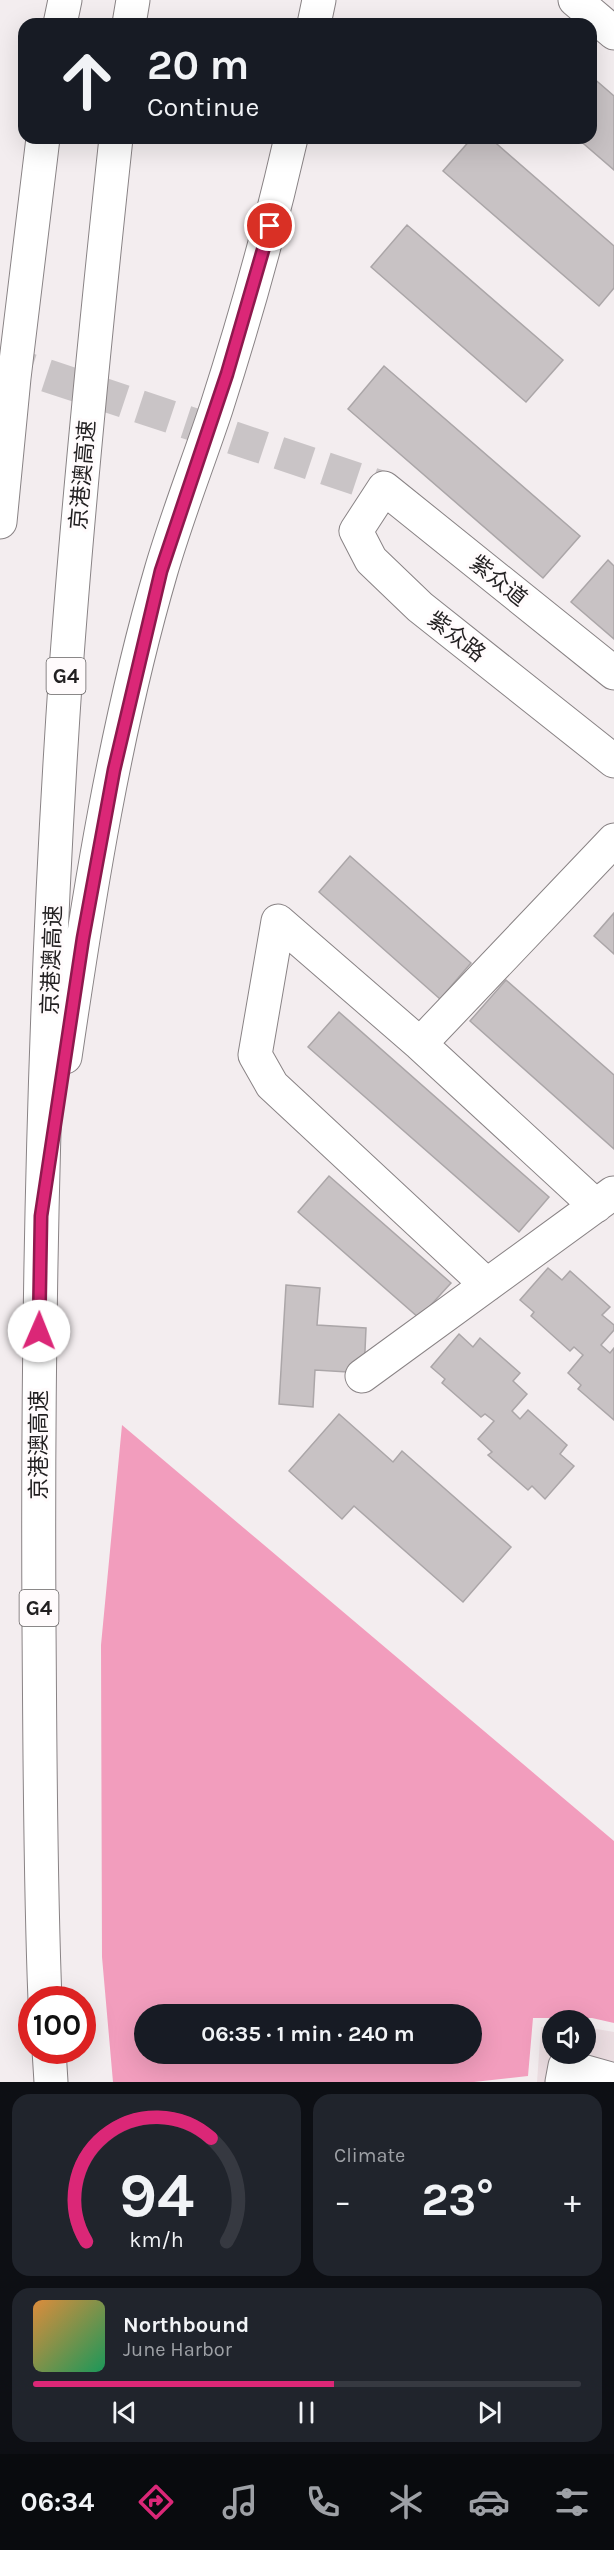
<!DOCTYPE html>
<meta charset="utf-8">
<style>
:root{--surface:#171b24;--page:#20242c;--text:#f1f3f6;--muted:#9ea1a6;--line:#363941;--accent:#db2777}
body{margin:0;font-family:Karla,"Noto Sans SC",sans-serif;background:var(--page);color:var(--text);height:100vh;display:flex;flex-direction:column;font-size:22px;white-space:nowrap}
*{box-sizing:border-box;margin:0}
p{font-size:20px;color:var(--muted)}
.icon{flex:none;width:33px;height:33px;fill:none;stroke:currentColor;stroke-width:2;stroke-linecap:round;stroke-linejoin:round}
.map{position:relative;height:2082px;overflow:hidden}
.side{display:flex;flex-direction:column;gap:12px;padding:12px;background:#0d0f14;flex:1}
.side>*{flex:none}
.banner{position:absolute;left:18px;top:18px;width:579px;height:126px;border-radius:18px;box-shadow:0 6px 24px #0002;background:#171b24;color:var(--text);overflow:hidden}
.tools{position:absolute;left:542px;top:2010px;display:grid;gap:12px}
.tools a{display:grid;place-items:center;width:54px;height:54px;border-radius:50%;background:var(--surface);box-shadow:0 6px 24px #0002;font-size:30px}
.speed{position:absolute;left:18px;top:1986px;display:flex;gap:12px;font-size:30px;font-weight:700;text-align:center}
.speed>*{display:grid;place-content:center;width:78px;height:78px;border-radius:50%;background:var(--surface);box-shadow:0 6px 24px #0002;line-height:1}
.speed .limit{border:9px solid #d22;background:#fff;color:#111}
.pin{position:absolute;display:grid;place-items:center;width:51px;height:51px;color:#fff;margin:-26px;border:3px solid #fff;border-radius:50%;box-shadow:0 2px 6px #0007}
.me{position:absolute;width:66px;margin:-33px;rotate:1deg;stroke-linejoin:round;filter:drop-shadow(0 0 4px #0008)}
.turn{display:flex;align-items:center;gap:21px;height:126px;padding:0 30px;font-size:27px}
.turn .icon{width:78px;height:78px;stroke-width:2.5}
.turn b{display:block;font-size:42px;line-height:51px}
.big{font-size:45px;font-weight:700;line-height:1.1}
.side .tile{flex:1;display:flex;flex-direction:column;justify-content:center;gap:9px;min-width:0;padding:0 21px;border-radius:18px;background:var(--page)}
.side .dial{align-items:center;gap:0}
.dial svg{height:156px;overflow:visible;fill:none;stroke:var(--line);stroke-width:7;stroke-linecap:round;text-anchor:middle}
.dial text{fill:var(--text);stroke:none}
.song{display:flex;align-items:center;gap:18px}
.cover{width:72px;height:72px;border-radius:9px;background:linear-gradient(135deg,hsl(30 70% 55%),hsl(150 70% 35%))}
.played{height:6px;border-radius:3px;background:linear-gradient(90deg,var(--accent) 55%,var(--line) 55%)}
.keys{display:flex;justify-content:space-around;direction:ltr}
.heat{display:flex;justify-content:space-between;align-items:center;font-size:33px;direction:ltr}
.side .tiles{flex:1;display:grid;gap:12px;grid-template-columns:1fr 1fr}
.tile:last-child{grid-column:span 2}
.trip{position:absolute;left:134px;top:2004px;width:348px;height:60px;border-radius:30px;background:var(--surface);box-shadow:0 6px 24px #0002;font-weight:700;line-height:60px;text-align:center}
.tab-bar{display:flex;height:96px;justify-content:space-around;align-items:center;background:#090b0e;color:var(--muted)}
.tab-bar .icon{width:42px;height:42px}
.tab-bar .on{color:var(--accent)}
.tab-bar b{font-size:27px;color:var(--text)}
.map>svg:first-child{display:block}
.built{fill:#ebdde1}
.forest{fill:#f29dbd;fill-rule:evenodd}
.building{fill:#c8c2c4;stroke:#aba6a8;stroke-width:1.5}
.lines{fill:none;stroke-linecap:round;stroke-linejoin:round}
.minor-tunnel{stroke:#c9c4c6;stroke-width:33;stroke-dasharray:33 16;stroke-linecap:butt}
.minor-casing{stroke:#898385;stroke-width:35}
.highway-casing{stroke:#898385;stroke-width:35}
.minor{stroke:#fff;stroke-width:33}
.highway{stroke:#fff;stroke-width:33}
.route-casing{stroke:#8e194d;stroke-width:15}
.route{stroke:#db2777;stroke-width:10}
.labels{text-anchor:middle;stroke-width:6;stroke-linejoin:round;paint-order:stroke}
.shield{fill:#fffbfc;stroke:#646162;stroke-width:1.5}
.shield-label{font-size:21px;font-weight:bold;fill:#211f20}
.street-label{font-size:22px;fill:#211f20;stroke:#fffbfc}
</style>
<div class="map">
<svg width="614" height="2082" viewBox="0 0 614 2082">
<rect width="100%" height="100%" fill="#f3edef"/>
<path class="built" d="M541 2027H552V2054H585V2027L614 2032V2082H537Z"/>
<path class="forest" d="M122 1425 614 1841V2023L592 2018H533L528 2076 474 2082H113L102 1957 101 1645ZM144 2014H471V2054H144Z"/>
<path class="building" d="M591 76 614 96V170L577 138H591Z
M472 138H490L614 246V288L599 306 443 171Z
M407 225 563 360 526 402 371 267Z
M384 366 580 536 543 578 348 409Z
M608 560 614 566V639L571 602Z
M350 856 471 963 440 999 319 892Z
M614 913V954L594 936Z
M506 980 614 1075V1149L470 1021Z
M339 1012 549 1197 519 1232 308 1047Z
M329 1176 451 1283 419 1318 298 1212Z
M548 1268 562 1280 570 1271 610 1307 602 1315 614 1325V1330L601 1345 610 1353 614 1348V1420L578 1389 581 1385 568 1373 583 1355 574 1347 570 1351 531 1316 534 1312 520 1300Z
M286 1285 320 1288 317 1325 366 1328 364 1373 315 1370 313 1407 279 1404Z
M459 1334 473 1347 480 1338 520 1373 513 1381 527 1394 512 1411 520 1419 528 1410 567 1445 560 1454 574 1466 545 1499 532 1486 528 1490 488 1455 492 1452 478 1439 494 1421 485 1414 481 1417 442 1383 445 1379 431 1367Z
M339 1414 393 1462 402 1451 511 1547 463 1602 354 1506 342 1519 289 1471Z"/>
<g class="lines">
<path class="minor-tunnel" d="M0 360 384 488"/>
<g class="minor-casing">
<path id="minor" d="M575 0 614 33
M614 673 384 488 356 531 371 560 420 607 614 761
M420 1044 614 840
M487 1285 272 1085 255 1055 278 921 420 1044 596 1206
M362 1376 613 1193
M562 2082 565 2066 614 2080"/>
</g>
<g class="highway-casing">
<path id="highway" d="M60 24 65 0
M129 24 133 0
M314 24 319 0
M0 522 14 378 43 138
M65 1057C89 894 115 729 161 571 177 516 198 463 216 409 245 319 270 230 291 138
M45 2000C40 1875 40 1750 39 1625 37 1306 44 988 66 670 79 492 97 315 116 138
M49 2050 51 2082"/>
</g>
<use href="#minor" class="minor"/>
<use href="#highway" class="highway"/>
</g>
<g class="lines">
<g class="route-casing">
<path id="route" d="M39 1331 41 1216 83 938 114 770 161 571 227 374 270 226"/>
</g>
<use href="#route" class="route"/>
</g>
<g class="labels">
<g class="shield">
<rect x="46.5" y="658" width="39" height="36" rx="4.5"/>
<rect x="19.5" y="1590" width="39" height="36" rx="4.5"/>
</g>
<g class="shield-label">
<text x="66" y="683">G4</text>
<text x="39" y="1615">G4</text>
</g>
<g class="street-label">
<text transform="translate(82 475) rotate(-85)" y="8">京港澳高速</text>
<text transform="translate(499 580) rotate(39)" y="8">紫众道</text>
<text transform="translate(457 636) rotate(38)" y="8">紫众路</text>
<text transform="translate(51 960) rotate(-88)" y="8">京港澳高速</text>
<text transform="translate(38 1445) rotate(-90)" y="8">京港澳高速</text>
</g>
</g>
</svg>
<div class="tools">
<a><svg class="icon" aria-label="sound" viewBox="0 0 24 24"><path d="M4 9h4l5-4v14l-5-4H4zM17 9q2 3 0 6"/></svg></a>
</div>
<div class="speed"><div class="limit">100</div></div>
<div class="pin" style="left:270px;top:226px;background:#d93025"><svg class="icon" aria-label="arrive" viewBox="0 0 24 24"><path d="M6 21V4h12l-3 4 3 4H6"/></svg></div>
<svg class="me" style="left:39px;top:1331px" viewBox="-20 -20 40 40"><circle r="19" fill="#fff"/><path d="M0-13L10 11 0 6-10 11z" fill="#db2777"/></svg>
<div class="trip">06:35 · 1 min · 240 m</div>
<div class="banner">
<div class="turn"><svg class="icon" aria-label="ahead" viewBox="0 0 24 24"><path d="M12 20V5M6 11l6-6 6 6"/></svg><div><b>20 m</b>Continue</div></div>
</div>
</div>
<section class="side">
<div class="tiles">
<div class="tile dial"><svg viewBox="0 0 100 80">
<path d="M14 69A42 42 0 1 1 86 69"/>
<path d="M14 69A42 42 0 0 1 78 16" stroke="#db2777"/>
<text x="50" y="56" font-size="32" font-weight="700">94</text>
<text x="50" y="72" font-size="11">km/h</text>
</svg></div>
<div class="tile"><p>Climate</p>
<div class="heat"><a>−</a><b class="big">23°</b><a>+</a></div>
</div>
<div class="tile">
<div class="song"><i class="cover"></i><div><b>Northbound</b><p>June Harbor</p></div></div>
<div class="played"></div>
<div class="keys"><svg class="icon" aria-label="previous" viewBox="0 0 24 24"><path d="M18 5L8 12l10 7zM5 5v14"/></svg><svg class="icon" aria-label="pause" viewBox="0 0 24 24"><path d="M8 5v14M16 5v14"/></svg><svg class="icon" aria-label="next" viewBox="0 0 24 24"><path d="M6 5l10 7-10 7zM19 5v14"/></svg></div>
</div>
</div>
</section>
<nav class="tab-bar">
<b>06:34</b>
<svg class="icon on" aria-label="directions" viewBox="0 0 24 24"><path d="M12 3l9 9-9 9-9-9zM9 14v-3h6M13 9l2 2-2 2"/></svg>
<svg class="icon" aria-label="music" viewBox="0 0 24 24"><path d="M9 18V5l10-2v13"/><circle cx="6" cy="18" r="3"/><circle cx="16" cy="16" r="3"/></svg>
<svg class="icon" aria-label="phone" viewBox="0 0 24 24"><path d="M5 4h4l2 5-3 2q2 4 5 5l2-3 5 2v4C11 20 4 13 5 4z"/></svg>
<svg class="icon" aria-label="climate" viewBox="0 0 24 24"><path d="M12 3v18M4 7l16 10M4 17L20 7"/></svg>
<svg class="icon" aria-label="car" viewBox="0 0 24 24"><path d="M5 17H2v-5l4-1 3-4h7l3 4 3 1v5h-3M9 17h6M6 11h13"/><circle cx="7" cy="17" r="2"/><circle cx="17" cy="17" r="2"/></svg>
<svg class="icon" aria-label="filters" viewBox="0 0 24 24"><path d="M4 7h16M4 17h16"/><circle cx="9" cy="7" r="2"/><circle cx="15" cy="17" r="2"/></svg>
</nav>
